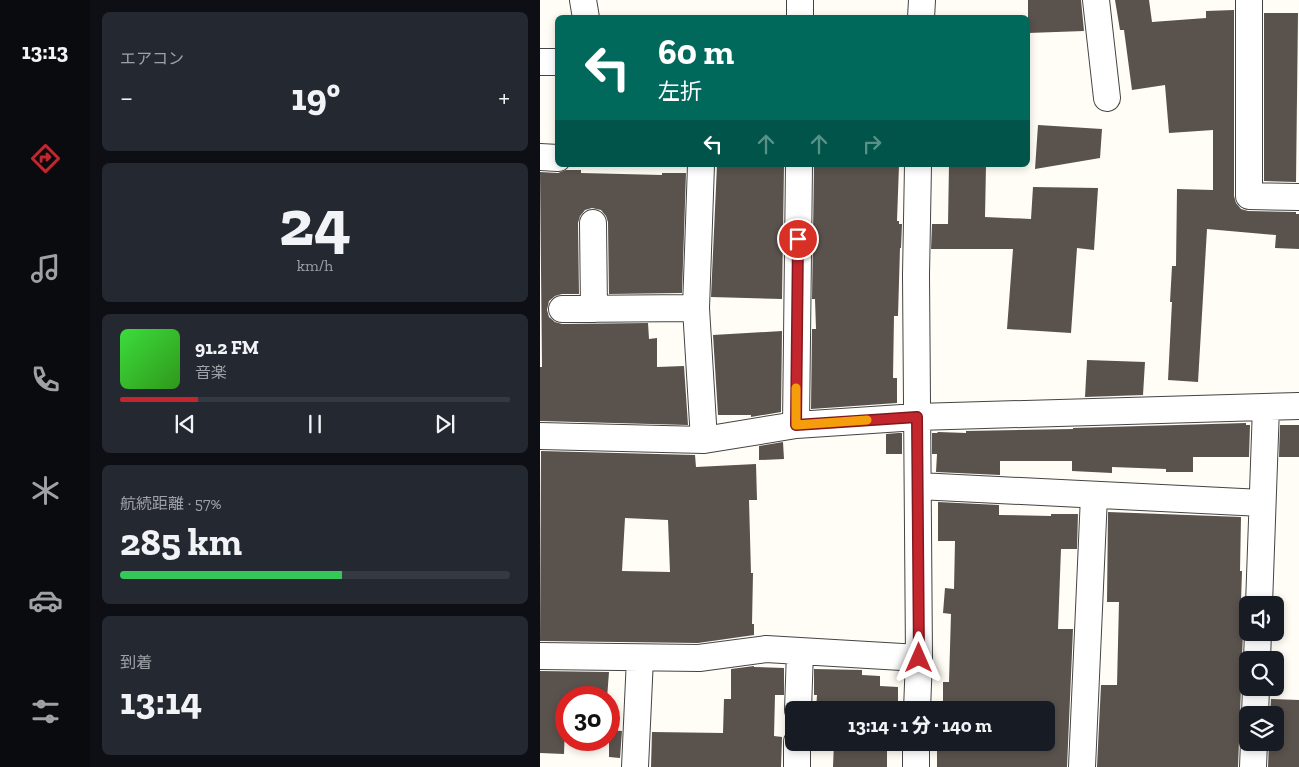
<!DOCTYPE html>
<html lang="ja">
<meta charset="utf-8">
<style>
:root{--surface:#171b24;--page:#242831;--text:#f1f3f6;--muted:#9ea1a6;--line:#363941;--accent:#c4262e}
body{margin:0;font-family:"Zilla Slab","Noto Sans JP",serif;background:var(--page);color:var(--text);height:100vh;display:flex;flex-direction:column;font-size:19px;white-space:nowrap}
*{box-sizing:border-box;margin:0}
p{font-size:16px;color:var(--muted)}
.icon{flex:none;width:28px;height:28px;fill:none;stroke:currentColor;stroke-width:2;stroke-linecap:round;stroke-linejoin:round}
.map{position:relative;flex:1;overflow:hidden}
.drawer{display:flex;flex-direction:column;gap:12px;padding:12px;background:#0d0f14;width:450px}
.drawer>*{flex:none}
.guide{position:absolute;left:15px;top:15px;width:475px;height:152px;border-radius:8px;box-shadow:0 2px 8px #0003;background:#00695c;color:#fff;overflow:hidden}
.tools{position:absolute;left:699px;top:596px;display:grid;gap:10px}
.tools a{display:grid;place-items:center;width:45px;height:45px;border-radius:8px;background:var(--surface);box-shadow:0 2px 8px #0003;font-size:25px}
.speed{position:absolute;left:15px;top:686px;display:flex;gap:10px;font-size:25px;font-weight:700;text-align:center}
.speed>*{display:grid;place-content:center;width:65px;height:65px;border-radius:50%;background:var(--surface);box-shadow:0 2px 8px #0003;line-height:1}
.speed .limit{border:8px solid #d22;background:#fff;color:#111}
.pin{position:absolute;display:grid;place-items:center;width:42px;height:42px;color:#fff;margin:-21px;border:2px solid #fff;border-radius:50%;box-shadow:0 1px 5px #0007}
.me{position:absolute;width:55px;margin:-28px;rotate:0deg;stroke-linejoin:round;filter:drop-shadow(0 0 4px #0008)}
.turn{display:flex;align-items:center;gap:18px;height:105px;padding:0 20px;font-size:22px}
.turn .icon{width:65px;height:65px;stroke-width:2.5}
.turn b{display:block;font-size:35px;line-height:42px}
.lanes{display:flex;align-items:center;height:48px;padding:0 20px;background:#0003;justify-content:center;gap:25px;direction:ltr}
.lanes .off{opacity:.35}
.big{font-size:38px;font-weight:800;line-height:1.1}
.drawer .card{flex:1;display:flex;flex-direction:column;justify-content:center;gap:8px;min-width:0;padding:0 18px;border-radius:8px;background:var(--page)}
.drawer .dial{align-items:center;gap:0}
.dial b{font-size:65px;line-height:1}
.song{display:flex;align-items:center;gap:15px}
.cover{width:60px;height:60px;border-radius:8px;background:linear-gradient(135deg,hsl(120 70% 55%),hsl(110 70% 35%))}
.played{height:5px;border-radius:2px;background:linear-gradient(90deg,var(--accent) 20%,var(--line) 20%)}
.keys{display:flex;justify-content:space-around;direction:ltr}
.heat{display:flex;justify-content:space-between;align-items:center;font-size:28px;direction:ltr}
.charge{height:8px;border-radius:4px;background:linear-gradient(90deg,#34c759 57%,var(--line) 0)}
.trip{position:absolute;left:245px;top:701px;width:270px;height:50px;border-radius:8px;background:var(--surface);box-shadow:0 2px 8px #0003;font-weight:800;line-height:50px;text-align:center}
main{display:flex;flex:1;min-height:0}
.tab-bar{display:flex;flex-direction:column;width:90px;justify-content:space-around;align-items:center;background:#090b0e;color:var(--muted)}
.tab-bar .icon{width:35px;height:35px}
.tab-bar .on{color:var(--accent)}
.tab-bar b{font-size:22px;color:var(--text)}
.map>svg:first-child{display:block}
.building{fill:#5a524d;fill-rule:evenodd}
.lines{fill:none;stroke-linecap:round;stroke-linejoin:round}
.minor-casing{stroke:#444;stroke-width:28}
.minor{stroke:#fff;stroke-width:26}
.route-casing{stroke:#7f191e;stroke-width:12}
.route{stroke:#c4262e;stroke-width:9}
.slow{stroke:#f59e0b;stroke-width:9}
</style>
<main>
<nav class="tab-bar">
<b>13:13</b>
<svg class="icon on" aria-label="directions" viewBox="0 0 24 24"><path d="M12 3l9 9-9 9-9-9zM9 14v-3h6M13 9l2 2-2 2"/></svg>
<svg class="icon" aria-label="music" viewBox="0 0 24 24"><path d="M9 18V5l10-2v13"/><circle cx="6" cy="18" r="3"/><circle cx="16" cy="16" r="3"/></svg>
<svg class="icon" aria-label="phone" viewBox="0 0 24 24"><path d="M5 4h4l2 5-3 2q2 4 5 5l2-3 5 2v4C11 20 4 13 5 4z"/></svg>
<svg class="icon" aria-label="climate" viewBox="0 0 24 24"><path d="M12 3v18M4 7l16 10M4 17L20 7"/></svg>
<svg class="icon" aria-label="car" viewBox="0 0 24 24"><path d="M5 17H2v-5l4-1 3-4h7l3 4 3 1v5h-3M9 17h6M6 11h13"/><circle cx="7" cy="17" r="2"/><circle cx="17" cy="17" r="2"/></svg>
<svg class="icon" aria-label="filters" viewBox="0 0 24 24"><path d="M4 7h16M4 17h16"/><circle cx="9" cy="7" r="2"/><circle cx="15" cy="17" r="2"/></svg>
</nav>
<section class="drawer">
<div class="card"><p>エアコン</p>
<div class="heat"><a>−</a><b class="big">19°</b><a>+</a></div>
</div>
<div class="card dial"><b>24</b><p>km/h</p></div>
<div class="card">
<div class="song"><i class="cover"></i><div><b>91.2 FM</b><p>音楽</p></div></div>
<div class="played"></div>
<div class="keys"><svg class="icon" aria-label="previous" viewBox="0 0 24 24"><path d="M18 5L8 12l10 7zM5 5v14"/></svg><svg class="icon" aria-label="pause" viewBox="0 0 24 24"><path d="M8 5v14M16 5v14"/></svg><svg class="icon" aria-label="next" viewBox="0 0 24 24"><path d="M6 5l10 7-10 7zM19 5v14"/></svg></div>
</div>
<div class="card"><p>航続距離 · 57%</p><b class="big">285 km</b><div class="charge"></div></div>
<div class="card"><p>到着</p><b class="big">13:14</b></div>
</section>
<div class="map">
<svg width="759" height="767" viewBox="0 0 759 767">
<rect width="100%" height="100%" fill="#fffdf5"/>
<path class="building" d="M488 0H541L544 31 488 33Z
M575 0H609L612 22 666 18V11L694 10V196L696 203 701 209 708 211 756 212V214H759V249L735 248 736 235 667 229 658 382 628 380 632 302H630L632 266H636L637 189 673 190V130L629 133 625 85 592 90 584 30H580Z
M724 13H758L756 182 724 181Z
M498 125 562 129 560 158 495 169Z
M177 165H244L242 299 171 297Z
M274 165H359L357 221H359V224H362L361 248H360L358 316H354L353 378H357V403L271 409 272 329H276L275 299H272Z
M409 165H446L445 217 491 219 493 187 558 188 554 250 537 248 531 333 467 329 473 249H391L392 224H408Z
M26 170H41V173L122 175V173H146L142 293 69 294 68 222 66 216 61 210 52 208 45 210 40 216 38 223 39 294H22L15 296 9 301 7 310 9 317 15 322 22 324 108 323 109 339 117 338V367L144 366 148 425 0 421V367H2L0 172 18 173Z
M242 331 241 412 211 417V415H178L173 335Z
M547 360 605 362 603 395 545 397Z
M706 423V425H710L709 457H653V472H626V469L572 467V473L532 471V461H460V475L396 472 397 454H392V433H397L398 432 426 433V431L533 429V428Z
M740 425H759V457H739Z
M358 433H362V454H346V434Z
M243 442 244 459 219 460V446Z
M1 451 155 455 156 467 216 464 217 500H209L211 573H213L212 624H214V635L158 643 0 641ZM85 518 128 520 130 572 82 571Z
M398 502 459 505V515L511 516V514H538L537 549H521L518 629H533L527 767H397V742H506V710H403V682H409L411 614 403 613 405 588 414 589 415 541H398Z
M568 512 701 517 700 571H702L700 631H703L702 659 704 667V680L701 687 700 714 702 722 708 729 702 734 699 741 698 767H557L561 685H577L579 602H567Z
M214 666V667L244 668V695H235L234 736 242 737 241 767H111L112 732 183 733 184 699H191V669Z
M274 669 322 670V675L340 676V686L358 687V710H276L277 695H274Z
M0 671 69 672 67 698H26L24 754 0 753Z
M731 699 759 700V767H728L729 742H735V715H730Z
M69 730 82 731 80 758 69 757Z
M294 742H347V767H293Z"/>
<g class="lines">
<g class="minor-casing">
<path id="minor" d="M43 0 46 18
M260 0V18
M556 0 567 98
M709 0V196L759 197
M381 18 382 0
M0 62H18
M0 157 18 158
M161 165 156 308 164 440
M53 223 54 309
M22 309 156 308
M256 425 259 165
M0 436 164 440 256 425 377 417 759 406
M378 486 722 503
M719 605 726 407
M0 656 159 658 226 649 379 658
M717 660 718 632
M258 710 260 651
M377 710 379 658 376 275 378 165
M715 715 716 688
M95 767 100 658
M257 767V742
M376 767V742
M542 767 554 496
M713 767 714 742"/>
</g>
<use href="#minor" class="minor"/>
</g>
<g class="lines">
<g class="route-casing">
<path id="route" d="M258 239 256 425 377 417 379 658"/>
</g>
<use href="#route" class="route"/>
<path class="slow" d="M256 388V425L327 420"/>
</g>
</svg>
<div class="tools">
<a><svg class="icon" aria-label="sound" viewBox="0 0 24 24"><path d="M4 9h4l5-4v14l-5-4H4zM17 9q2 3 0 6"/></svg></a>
<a><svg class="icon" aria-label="search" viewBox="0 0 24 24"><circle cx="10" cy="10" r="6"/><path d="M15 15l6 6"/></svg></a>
<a><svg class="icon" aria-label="layers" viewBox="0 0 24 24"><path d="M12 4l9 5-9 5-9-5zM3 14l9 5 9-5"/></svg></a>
</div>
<div class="speed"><div class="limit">30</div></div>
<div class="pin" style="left:258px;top:239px;background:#d93025"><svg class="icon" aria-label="arrive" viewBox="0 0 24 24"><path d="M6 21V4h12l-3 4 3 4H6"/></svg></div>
<svg class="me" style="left:379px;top:658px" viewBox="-20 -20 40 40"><path d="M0-17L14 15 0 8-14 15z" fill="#c4262e" stroke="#fff" stroke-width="4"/></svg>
<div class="trip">13:14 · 1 分 · 140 m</div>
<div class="guide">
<div class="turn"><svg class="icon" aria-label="left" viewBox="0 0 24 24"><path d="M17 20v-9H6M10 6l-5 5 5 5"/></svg><div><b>60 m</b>左折</div></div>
<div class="lanes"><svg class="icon" aria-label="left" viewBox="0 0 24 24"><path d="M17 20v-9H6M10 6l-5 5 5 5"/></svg><svg class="icon off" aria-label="ahead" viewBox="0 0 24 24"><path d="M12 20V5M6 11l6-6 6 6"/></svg><svg class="icon off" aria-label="ahead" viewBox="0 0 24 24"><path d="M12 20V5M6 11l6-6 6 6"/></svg><svg class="icon off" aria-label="right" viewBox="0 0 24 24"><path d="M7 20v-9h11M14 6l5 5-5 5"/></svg></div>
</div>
</div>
</main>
